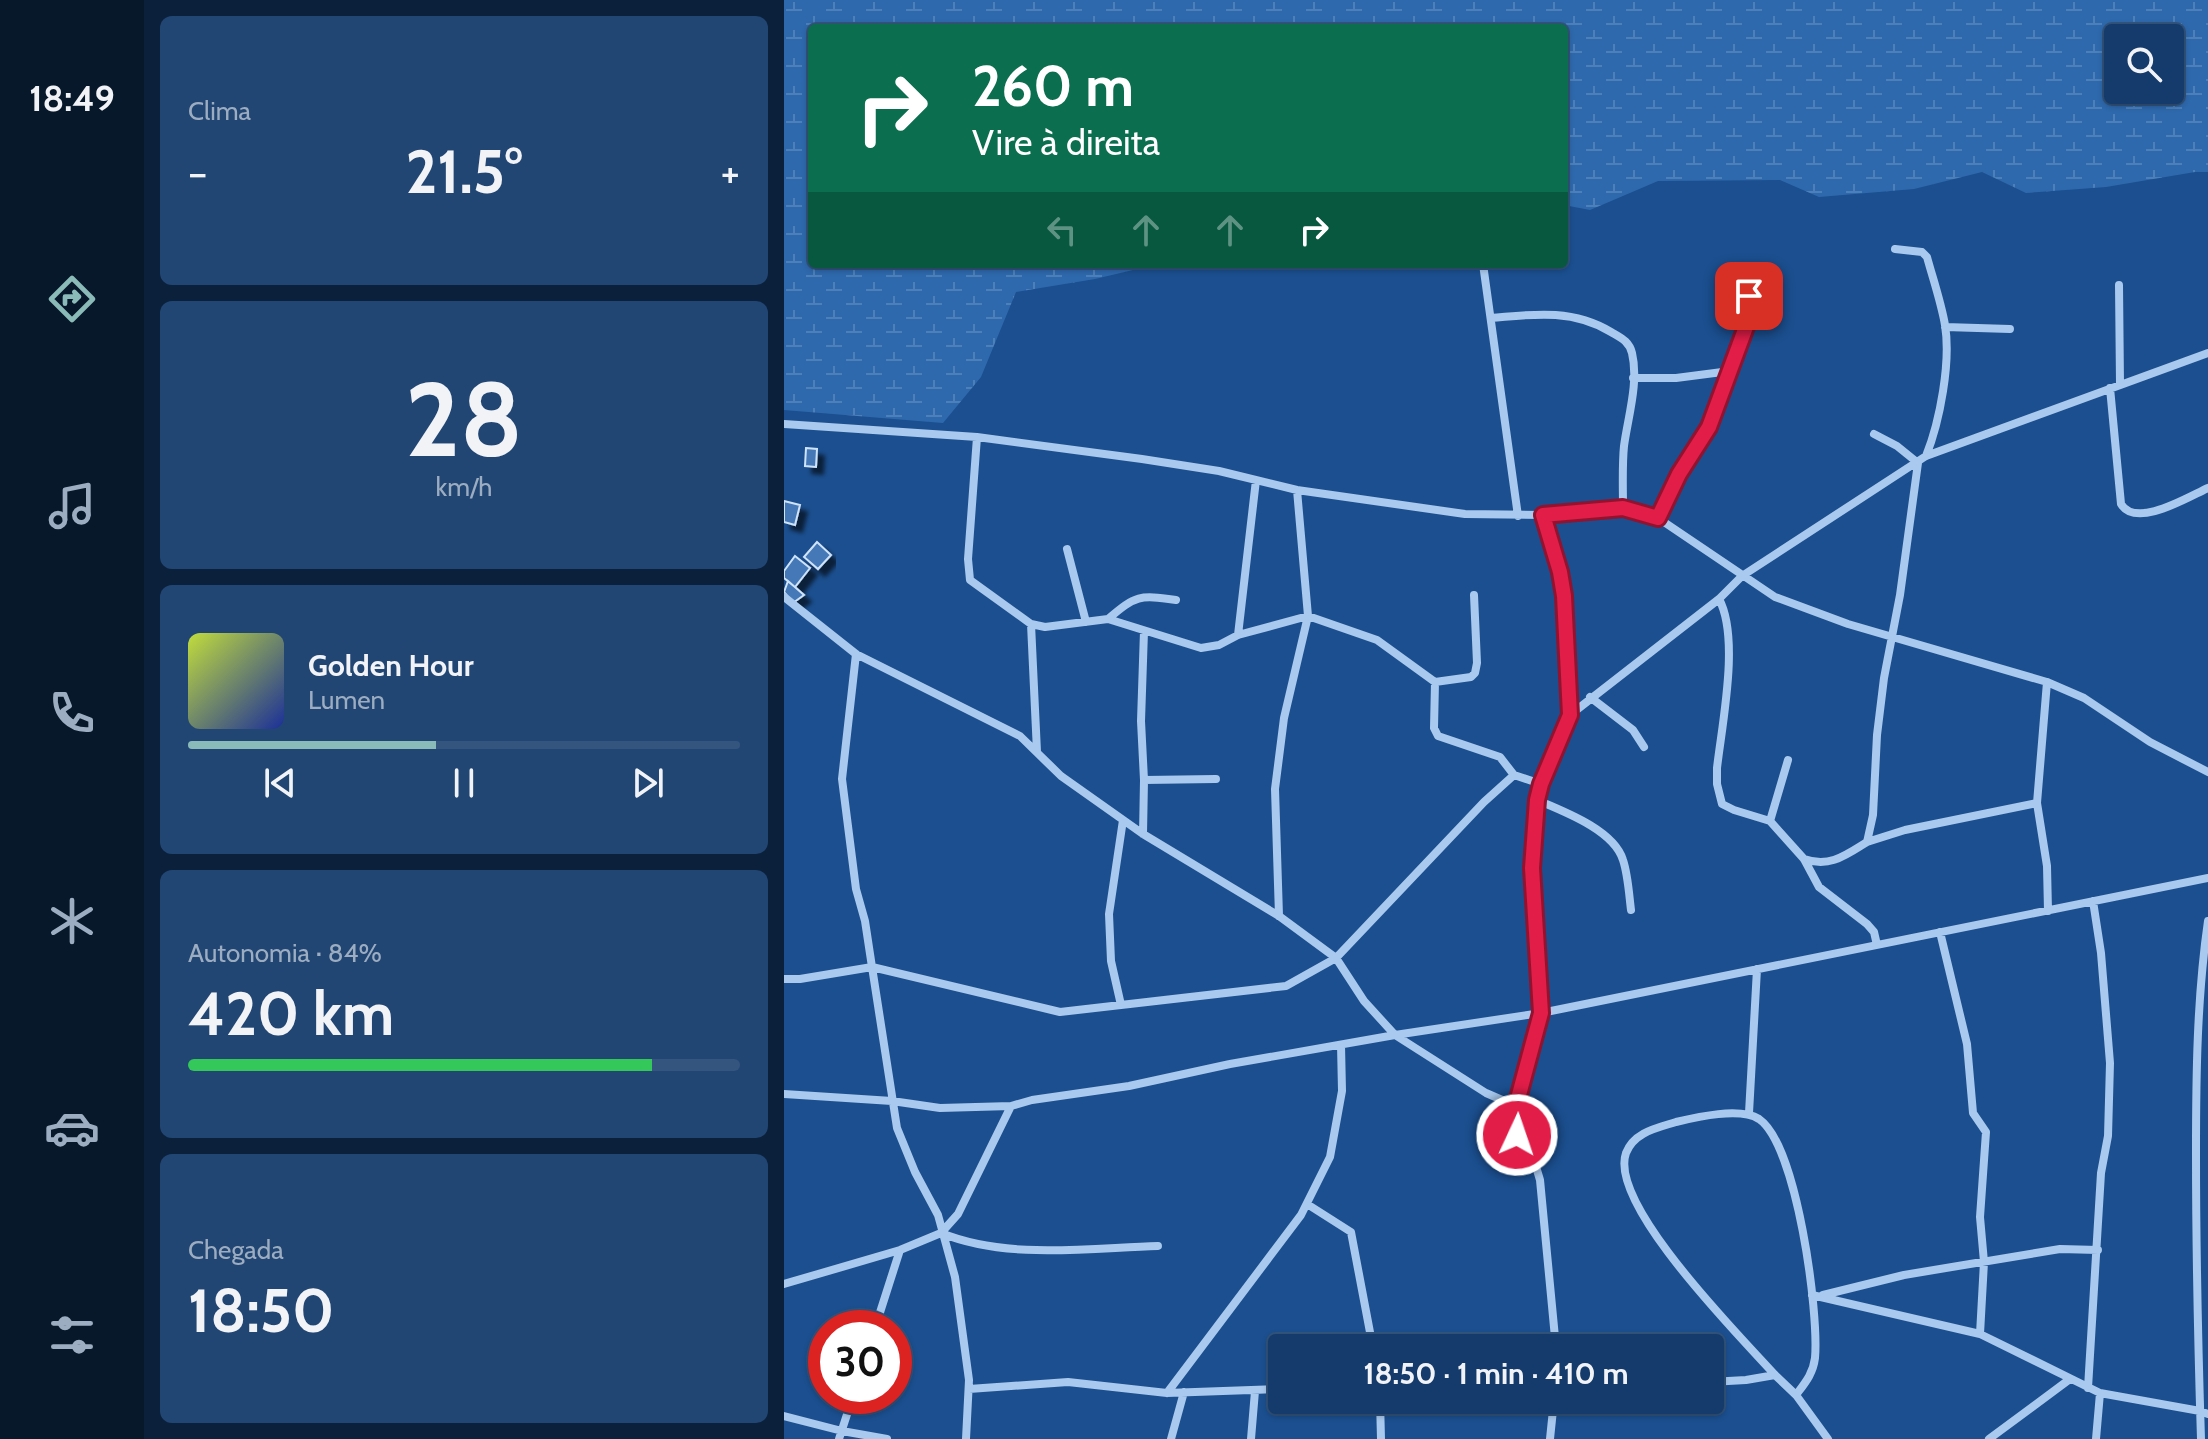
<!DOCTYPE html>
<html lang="pt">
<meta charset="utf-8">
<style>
:root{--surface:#143b6b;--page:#214673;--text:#f1f3f6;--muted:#9dadc1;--line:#33557e;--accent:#8bbbb9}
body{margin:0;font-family:Cabin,sans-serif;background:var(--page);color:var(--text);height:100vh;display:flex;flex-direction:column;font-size:30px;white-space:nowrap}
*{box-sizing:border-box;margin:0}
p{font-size:26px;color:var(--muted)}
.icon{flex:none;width:44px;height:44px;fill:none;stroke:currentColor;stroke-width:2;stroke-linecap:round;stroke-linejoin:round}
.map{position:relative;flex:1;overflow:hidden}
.side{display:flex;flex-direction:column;gap:16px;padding:16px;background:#0b203b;width:640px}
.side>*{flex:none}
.banner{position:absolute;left:24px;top:24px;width:760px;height:244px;border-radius:8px;box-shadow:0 2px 6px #0004,0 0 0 2px var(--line);background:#0b6e4f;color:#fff;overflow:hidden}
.tools{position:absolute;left:1320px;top:24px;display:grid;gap:16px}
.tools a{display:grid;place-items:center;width:80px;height:80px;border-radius:8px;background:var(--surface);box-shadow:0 2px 6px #0004,0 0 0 2px var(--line);font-size:40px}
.speed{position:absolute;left:24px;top:1310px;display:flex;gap:16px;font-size:40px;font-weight:700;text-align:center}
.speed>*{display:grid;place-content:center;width:104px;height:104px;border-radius:50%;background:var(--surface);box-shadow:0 2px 6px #0004,0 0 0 2px var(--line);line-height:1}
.speed .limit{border:12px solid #d22;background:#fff;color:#111}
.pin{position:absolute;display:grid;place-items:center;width:68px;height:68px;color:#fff;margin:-34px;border-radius:16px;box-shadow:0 4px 12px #0006}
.me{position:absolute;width:88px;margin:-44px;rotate:3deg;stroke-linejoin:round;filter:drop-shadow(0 0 6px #0008)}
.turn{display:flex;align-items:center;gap:28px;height:168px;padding:0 32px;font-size:36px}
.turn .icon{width:104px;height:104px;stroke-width:2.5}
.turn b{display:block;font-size:56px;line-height:68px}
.lanes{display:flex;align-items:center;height:76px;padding:0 32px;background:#0003;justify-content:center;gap:40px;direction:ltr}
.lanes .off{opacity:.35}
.big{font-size:60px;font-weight:800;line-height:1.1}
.side .widget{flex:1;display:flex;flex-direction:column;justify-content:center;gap:12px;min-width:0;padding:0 28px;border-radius:12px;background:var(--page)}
.side .dial{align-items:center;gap:0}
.dial b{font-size:104px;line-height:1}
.song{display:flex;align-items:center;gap:24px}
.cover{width:96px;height:96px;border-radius:12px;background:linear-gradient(135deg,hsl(70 70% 55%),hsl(230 70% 35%))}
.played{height:8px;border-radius:4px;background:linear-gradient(90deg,var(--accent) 45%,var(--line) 45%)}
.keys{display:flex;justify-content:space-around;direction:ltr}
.heat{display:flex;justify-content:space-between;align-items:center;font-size:44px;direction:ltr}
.charge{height:12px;border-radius:6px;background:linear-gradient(90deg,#34c759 84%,var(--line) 0)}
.trip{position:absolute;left:484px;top:1334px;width:456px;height:80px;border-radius:8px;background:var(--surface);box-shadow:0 2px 6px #0004,0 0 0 2px var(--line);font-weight:800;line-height:80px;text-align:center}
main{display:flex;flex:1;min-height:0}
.tabs{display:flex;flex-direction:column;width:144px;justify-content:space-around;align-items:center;background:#08182b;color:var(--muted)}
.tabs .icon{width:56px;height:56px}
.tabs .current{color:var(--accent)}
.tabs b{font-size:36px;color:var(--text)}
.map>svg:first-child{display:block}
.wetland{fill:url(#wetland-marsh);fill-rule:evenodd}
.building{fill:#4478b7;stroke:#cfe3fa;stroke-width:2;filter:url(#shadow)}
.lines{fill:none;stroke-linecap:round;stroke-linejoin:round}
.minor{stroke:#a9c9ee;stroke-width:8}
.route-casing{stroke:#92132f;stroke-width:20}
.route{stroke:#e11d48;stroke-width:14}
</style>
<main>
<nav class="tabs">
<b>18:49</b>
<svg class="icon current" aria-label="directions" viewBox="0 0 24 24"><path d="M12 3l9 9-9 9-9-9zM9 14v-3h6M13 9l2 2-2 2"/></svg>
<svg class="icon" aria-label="music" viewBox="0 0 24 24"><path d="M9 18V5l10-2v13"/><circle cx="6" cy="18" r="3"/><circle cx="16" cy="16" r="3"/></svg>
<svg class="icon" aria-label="phone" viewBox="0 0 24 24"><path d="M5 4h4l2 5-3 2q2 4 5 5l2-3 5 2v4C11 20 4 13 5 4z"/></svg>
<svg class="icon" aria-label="climate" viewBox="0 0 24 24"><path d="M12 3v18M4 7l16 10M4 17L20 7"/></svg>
<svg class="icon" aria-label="car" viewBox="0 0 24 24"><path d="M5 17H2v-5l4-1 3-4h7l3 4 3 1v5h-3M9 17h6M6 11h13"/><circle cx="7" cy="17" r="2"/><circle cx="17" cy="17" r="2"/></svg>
<svg class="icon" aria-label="filters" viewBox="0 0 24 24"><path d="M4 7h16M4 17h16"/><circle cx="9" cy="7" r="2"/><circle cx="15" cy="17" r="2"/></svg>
</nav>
<section class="side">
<div class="widget"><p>Clima</p>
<div class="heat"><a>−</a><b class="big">21.5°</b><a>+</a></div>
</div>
<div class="widget dial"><b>28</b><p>km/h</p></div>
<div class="widget">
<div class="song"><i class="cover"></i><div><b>Golden Hour</b><p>Lumen</p></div></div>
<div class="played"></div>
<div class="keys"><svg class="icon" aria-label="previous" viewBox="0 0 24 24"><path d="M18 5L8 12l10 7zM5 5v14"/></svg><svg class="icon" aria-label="pause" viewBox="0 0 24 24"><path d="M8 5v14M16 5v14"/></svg><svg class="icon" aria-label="next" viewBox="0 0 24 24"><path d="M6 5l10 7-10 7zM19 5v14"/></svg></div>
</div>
<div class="widget"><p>Autonomia · 84%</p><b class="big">420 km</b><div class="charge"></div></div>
<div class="widget"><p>Chegada</p><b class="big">18:50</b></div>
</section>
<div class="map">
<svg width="1424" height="1439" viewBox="0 0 1424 1439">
<defs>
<pattern id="wetland-marsh" width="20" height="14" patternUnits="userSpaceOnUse" patternTransform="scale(2)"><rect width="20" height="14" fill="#2e69ad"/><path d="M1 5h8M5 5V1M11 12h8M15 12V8" fill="none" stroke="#4d80b9"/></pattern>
<filter id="shadow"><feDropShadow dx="7" dy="7" stdDeviation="2" flood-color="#0009"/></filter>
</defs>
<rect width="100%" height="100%" fill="#1b4f8f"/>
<path class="wetland" d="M0 0H1424V172H1411L1322 187 1242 193 1198 172 1130 189 1035 197 996 180 874 181 806 210 780 205V28H28V264H374L311 279 232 292 197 377 159 423 0 410ZM1334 38H1386V90H1334Z"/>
<path class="building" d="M22 448 33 449 32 467 21 466Z
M0 501 16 505 11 525 0 522Z
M33 542 47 555 34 569 20 557Z
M11 556 26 568 11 587 0 578V571Z
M4 581 20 595 9 603 0 592Z"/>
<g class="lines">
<path class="minor" d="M1111 249 1138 252 1143 257C1149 279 1157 302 1161 325 1167 362 1156 421 1142 456
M699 264 734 516
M1335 285 1336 384
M707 318C750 314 789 309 827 332 837 338 845 341 848 353 855 382 844 417 840 446 838 466 839 487 839 508
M1161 327 1226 329
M849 378H892L946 371
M1326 388 1337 504C1352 529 1404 497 1424 488
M0 424 193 437 358 459 435 471 513 490 681 514 759 515 839 508 874 518 991 597 1064 624 1263 682 1300 698 1366 742 1424 772
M193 437 184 559 186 580 247 624 261 627 324 619 417 648 435 645 454 635 524 616 593 640 651 682 650 728 654 736 716 757 730 775
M759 515 776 572 780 596 786 715
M874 518 895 474 925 427 966 316 965 296
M283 549 302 622
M0 597 72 654 236 736 277 776 359 834 495 916 552 958 580 1001 611 1035 757 1013 1424 878
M935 599C956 638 938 724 933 768V784L938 804 950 810 986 821 1020 859 1035 887 1083 924 1090 932 1093 945
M324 619C352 595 355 595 392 600
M247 624 253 752
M454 635 472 480
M72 654 58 779 72 889 81 921 88 967 276 1012 502 986 552 958 700 802 730 775 757 784 786 715 935 599 958 576 1142 456 1424 353
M651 682 687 677 691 673 693 663 690 595
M1263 682 1253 803 1263 866 1264 911
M806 697 849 730 860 747
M360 780 432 779
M757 784 748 868 757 1013 732 1106 729 1123 733 1135 750 1160 756 1180 772 1348
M753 800C779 811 830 830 839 860 844 875 845 894 847 910
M986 821 1004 760
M359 834 360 780 357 721 360 631
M1083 842 1121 830 1253 803
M1020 859C1046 868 1062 855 1083 842L1089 815 1093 735 1100 678 1116 595 1134 463 1113 446 1090 434
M495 916 491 789 500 718 524 616 513 490
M1156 932 1183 1044 1189 1113 1202 1132 1196 1217 1200 1262 1196 1334
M0 979H16L88 967 113 1128 131 1172 154 1215 171 1277 185 1380 182 1439
M337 1005 327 961 325 914 339 820
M0 1094 108 1101 156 1108 227 1106
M965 1113 973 969
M523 1204 567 1232 589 1348
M157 1233C224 1260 304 1248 374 1246
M0 1284 116 1250 157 1233 174 1214 227 1106 248 1100 345 1086 446 1064 611 1035 702 1093 732 1106
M1028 1295 1196 1334 1316 1393 1416 1411 1424 1414
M1039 1295 1120 1275 1276 1249 1314 1250
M91 1328 116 1250
M926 1382 962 1380 991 1375
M1304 1388 1317 1173 1324 1136 1326 1063 1317 953 1309 901
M185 1389 284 1382 383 1393 498 1389
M383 1393 517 1215 546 1157 558 1091 557 1045
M1012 1395C1021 1383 1029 1374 1031 1358 1035 1312 1013 1145 975 1119 956 1107 913 1117 892 1122 873 1128 850 1132 842 1153 824 1204 956 1336 991 1375L1012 1395 1044 1439
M596 1400 597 1439
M0 1416 58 1431 103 1439
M55 1439 69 1396
M387 1439 400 1392
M467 1439 471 1391
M766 1439 770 1400
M1205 1439 1286 1379
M1312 1439 1316 1393
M1417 1439C1414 1343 1412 1248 1412 1152 1412 1075 1413 997 1424 921"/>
</g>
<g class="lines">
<g class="route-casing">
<path id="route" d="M733 1135 729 1123 732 1106 757 1013 748 868 753 800 757 784 786 715 780 596 776 572 759 515 839 508 874 518 895 474 925 427 966 316 965 296"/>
</g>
<use href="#route" class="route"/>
</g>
</svg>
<div class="tools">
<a><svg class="icon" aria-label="search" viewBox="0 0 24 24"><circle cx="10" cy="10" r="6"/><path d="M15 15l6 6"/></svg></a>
</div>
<div class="speed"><div class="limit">30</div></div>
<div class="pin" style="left:965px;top:296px;background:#d93025"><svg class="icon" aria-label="arrive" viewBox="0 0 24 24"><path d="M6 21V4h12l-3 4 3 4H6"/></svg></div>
<svg class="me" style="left:733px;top:1135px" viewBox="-20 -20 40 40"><circle r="17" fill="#e11d48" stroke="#fff" stroke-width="3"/><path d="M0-11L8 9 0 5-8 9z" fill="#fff"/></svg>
<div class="trip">18:50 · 1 min · 410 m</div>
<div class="banner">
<div class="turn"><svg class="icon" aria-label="right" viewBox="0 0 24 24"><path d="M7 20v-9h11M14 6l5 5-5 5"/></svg><div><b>260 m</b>Vire à direita</div></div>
<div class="lanes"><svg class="icon off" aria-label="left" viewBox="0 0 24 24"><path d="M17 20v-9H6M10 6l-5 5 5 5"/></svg><svg class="icon off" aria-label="ahead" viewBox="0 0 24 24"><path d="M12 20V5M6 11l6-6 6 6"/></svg><svg class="icon off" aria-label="ahead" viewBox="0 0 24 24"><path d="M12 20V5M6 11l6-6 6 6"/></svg><svg class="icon" aria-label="right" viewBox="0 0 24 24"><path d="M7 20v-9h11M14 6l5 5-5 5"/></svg></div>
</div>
</div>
</main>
